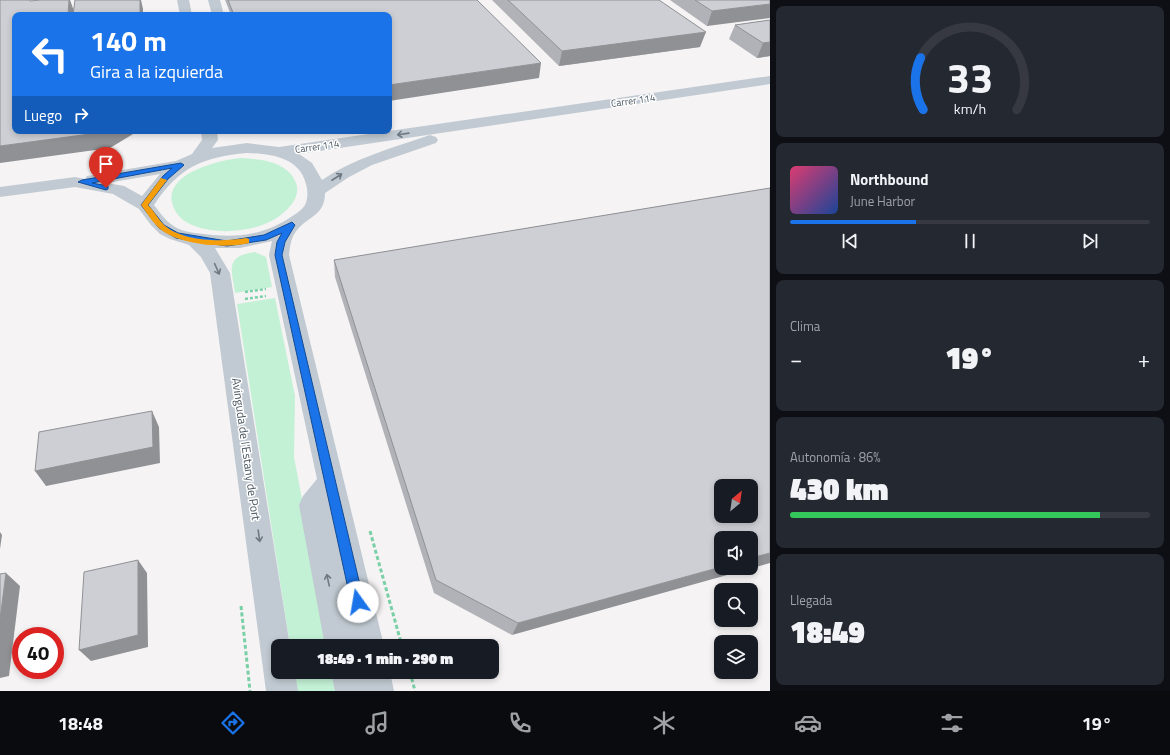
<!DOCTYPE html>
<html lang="es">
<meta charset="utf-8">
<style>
:root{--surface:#171b24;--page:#242831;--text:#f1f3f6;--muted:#9ea1a6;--line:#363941;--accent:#1a73e8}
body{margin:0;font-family:"Titillium Web",sans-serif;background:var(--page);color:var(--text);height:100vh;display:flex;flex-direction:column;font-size:15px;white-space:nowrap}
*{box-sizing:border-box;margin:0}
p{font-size:13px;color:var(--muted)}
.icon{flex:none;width:22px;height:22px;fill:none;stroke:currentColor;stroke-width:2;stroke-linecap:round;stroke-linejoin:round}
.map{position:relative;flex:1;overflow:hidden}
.drawer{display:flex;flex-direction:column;gap:6px;padding:6px;background:#0d0f14;width:400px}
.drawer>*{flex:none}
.hud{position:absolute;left:12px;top:12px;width:380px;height:122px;border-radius:8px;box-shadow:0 2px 6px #0003;background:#1a73e8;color:#fff;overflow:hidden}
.needle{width:26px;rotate:29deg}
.fabs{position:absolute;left:714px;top:479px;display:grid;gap:8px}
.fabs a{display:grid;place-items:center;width:44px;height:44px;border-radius:8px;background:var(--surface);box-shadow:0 2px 6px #0003;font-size:20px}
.speed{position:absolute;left:12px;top:627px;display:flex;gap:8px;font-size:20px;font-weight:700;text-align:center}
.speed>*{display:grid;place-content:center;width:52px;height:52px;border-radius:50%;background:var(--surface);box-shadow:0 2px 6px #0003;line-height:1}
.speed .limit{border:6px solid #d22;background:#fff;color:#111}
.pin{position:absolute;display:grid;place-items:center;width:34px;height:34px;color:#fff;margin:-41px -17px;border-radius:50% 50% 50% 0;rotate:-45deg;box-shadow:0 0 4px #0007}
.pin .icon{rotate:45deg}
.me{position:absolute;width:44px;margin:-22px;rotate:347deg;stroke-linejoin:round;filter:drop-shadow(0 0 3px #0008)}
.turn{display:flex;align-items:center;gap:14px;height:84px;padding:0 12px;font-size:18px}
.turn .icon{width:52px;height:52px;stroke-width:2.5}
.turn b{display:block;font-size:28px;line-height:34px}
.then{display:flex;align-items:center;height:38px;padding:0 12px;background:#0003;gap:8px;font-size:15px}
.big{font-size:30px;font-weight:800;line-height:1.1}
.drawer .widget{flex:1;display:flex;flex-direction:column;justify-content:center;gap:6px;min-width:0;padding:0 14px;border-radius:8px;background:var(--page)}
.drawer .dial{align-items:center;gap:0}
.dial svg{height:104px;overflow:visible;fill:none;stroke:var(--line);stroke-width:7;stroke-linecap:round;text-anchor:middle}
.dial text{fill:var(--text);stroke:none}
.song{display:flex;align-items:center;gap:12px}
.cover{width:48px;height:48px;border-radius:6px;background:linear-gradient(135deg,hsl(340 70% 55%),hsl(220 70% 35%))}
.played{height:4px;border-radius:2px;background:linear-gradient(90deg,var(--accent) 35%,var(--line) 35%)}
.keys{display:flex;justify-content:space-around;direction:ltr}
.heat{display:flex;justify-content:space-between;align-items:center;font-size:22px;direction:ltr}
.charge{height:6px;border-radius:3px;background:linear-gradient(90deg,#34c759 86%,var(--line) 0)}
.trip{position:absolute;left:271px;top:639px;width:228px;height:40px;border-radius:8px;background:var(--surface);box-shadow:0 2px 6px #0003;font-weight:800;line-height:40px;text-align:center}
.tabs{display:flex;height:64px;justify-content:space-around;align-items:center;background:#090b0e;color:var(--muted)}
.tabs .icon{width:28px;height:28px}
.tabs .on{color:var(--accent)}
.tabs b{font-size:18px;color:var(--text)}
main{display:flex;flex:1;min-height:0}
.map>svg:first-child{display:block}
.green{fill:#c3f1d5}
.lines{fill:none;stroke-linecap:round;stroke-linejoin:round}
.path-far1{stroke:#7ad0a6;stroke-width:2.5;stroke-dasharray:3 2;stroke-linecap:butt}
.path{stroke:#7ad0a6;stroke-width:3;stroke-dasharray:4 2.5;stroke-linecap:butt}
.minor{fill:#c1cad2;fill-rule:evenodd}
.wall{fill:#b0b2b7}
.shaded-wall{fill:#909195}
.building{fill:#cdcfd5;stroke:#909195;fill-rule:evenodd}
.oneway{stroke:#6e7983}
.route{fill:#1a73e8;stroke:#114b97}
.slow{fill:#f59e0b}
.labels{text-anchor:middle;stroke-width:3;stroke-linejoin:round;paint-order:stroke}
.far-street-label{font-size:10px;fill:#4a5661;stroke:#fff}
.street-label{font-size:12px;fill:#4a5661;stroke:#fff}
</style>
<main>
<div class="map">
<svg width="770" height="691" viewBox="0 0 770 691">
<rect width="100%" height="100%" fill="#f5f3f3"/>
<path class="green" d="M241 158C260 159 288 161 296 183 299 190 296 199 291 205 273 228 237 234 210 230 198 228 182 223 176 212 154 176 217 160 241 158Z
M255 252 266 257 272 287 235 293C232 270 224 256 255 252Z
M275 298 295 396 294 457 330 646H290L237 304Z
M294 672H335L338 691H297Z"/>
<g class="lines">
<path class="path-far1" d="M245 292 266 289
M245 299 266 296"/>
<path class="path" d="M370 531 402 646
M241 606 250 691
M410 672 415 691"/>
<path class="minor" d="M177 0H189L192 15H180Z
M208 0H220L224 15H212Z
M770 76V84L299 154 312 163 322 180C353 159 389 149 424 137L430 135 436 137 438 140 436 143 372 165 349 177 325 193C325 215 309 216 298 229 291 236 290 246 289 255L384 646H325L299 505 303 496 317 479 269 255 272 241 240 248H215L230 273 290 646H278V672H295L298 691H266L210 273 201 257 189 245 170 239 160 234 151 225 139 209 113 194 75 187 0 197V187L75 177 85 179 87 176 93 175 176 161 192 154 202 140 201 131H217L218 140 212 148 247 143 279 147ZM247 153C271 154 299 157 306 184 308 191 308 199 305 205 302 210 296 214 291 217 259 238 231 238 195 233 189 232 183 231 177 228 167 223 161 214 154 205 179 167 203 157 247 153ZM160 174 142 196 124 186 107 183Z
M331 672H390L394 691H335Z"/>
</g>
<path class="wall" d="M225 0H477L539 78 389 15H231Z
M492 0H659L700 47 559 66Z
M670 0H770L707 26Z
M770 20V56L757 58 729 39 735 25Z
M770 188 512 635 434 593 335 277 334 260Z"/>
<path class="shaded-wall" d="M69 0H70L74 11V15H68Z
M140 0H141L143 9V15H140Z
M770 4V18L707 26 712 11Z
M706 32 700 47 559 66 562 51Z
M770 42V56L757 58 763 43Z
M541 63 539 78 389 101V85Z
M107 131H138L110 148 0 163V146Z
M152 411 159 427 160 463 46 486 35 471Z
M0 532 2 535 0 549Z
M770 553V563L512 635 518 623 721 567V568H751V558Z
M138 560 147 573 148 647 91 661 79 650Z
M6 573 20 586 9 676 0 678V619Z"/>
<path class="building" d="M0 0H30V1L41 0H69L68 15H15V131H107L105 132 0 146Z
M75 0H140V15H73Z
M228 0H477L541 63 389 85V15H234Z
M508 0H659L706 32 562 51Z
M695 0H770V4L712 11Z
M770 20V42L763 43 735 25Z
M770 188V553L751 558V538H721V567L518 623 436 580 334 260ZM721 486H751V516H721Z
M152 411 153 447 35 471 39 432Z
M138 560V635L79 650 84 572Z
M6 573 0 619V574Z"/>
<defs><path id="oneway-shaft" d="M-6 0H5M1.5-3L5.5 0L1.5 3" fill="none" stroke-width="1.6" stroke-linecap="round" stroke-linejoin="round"/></defs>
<g class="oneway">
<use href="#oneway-shaft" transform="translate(403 134) rotate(172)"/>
<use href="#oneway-shaft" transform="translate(337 177) rotate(-33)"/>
<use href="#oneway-shaft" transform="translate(217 269) rotate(66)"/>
<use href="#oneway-shaft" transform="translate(259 536) rotate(82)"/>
<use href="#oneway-shaft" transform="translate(328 580) rotate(-102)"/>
</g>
<path class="route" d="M181 163 184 165 183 166 168 179 148 205 164 225 178 233 227 241 264 235 292 222 295 225 285 242 282 255 364 602 362 607 358 608 353 607 351 602 275 255 277 242 282 233 266 240 227 246 176 238 159 228 141 205 163 176 172 168 92 183 108 186V189L106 190 78 182 82 180Z"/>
<path class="slow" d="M161 178 167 180 148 205C154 211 158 219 164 225 183 242 223 242 246 238L249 239V243C225 249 180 245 160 229 153 223 147 213 141 205Z"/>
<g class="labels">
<g class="far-street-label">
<text transform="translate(633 100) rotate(-8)" y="4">Carrer 114</text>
<text transform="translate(317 146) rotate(-8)" y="4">Carrer 114</text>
</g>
<g class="street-label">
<text transform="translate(246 449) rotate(82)" y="4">Avinguda de l'Estany de Port</text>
</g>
</g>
</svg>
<div class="fabs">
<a><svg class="needle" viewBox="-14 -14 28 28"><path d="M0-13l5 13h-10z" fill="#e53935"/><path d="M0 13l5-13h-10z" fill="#9ea1a6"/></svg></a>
<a><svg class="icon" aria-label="sound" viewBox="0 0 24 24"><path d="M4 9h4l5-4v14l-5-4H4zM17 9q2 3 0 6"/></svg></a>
<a><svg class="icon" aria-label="search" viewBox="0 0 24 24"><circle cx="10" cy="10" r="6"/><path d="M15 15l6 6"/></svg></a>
<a><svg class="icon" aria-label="layers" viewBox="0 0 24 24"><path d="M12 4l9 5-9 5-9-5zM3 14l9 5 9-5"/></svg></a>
</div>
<div class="speed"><div class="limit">40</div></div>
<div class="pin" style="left:106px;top:188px;background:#d93025"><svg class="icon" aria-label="arrive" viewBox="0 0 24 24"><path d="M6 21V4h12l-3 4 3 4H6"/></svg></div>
<svg class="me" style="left:358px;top:602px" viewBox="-20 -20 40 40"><circle r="19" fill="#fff"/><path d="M0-13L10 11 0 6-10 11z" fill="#1a73e8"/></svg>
<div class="trip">18:49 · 1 min · 290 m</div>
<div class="hud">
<div class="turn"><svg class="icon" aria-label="left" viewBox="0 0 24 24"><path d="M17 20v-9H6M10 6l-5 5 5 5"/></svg><div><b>140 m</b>Gira a la izquierda</div></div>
<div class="then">Luego<svg class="icon" aria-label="right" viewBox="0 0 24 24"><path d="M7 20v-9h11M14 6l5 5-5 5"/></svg></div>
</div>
</div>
<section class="drawer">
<div class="widget dial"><svg viewBox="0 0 100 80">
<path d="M14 69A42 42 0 1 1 86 69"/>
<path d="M14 69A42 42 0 0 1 12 29" stroke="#1a73e8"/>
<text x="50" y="56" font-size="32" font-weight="700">33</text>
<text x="50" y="72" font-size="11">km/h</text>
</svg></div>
<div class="widget">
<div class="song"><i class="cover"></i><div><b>Northbound</b><p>June Harbor</p></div></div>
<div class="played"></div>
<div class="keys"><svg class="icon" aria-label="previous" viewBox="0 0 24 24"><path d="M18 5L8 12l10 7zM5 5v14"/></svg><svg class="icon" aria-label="pause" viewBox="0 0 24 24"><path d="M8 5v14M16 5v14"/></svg><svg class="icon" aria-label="next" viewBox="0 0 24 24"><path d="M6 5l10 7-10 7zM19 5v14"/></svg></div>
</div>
<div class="widget"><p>Clima</p>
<div class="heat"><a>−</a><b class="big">19°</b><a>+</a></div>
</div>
<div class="widget"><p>Autonomía · 86%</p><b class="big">430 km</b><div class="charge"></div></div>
<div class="widget"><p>Llegada</p><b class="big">18:49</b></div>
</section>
</main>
<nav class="tabs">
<b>18:48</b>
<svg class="icon on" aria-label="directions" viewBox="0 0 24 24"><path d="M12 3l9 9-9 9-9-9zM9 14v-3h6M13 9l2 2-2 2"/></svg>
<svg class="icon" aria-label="music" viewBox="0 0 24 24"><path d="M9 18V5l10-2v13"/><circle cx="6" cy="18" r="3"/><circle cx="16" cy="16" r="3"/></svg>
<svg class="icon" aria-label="phone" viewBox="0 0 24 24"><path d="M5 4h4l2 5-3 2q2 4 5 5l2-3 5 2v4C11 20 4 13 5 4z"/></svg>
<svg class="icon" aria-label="climate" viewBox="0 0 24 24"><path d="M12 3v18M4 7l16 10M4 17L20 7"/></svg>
<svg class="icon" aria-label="car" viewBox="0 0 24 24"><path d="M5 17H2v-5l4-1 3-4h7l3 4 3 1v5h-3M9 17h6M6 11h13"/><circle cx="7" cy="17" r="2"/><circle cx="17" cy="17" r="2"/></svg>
<svg class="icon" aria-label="filters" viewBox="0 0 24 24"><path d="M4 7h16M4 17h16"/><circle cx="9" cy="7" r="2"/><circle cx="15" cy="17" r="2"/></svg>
<b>19°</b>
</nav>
